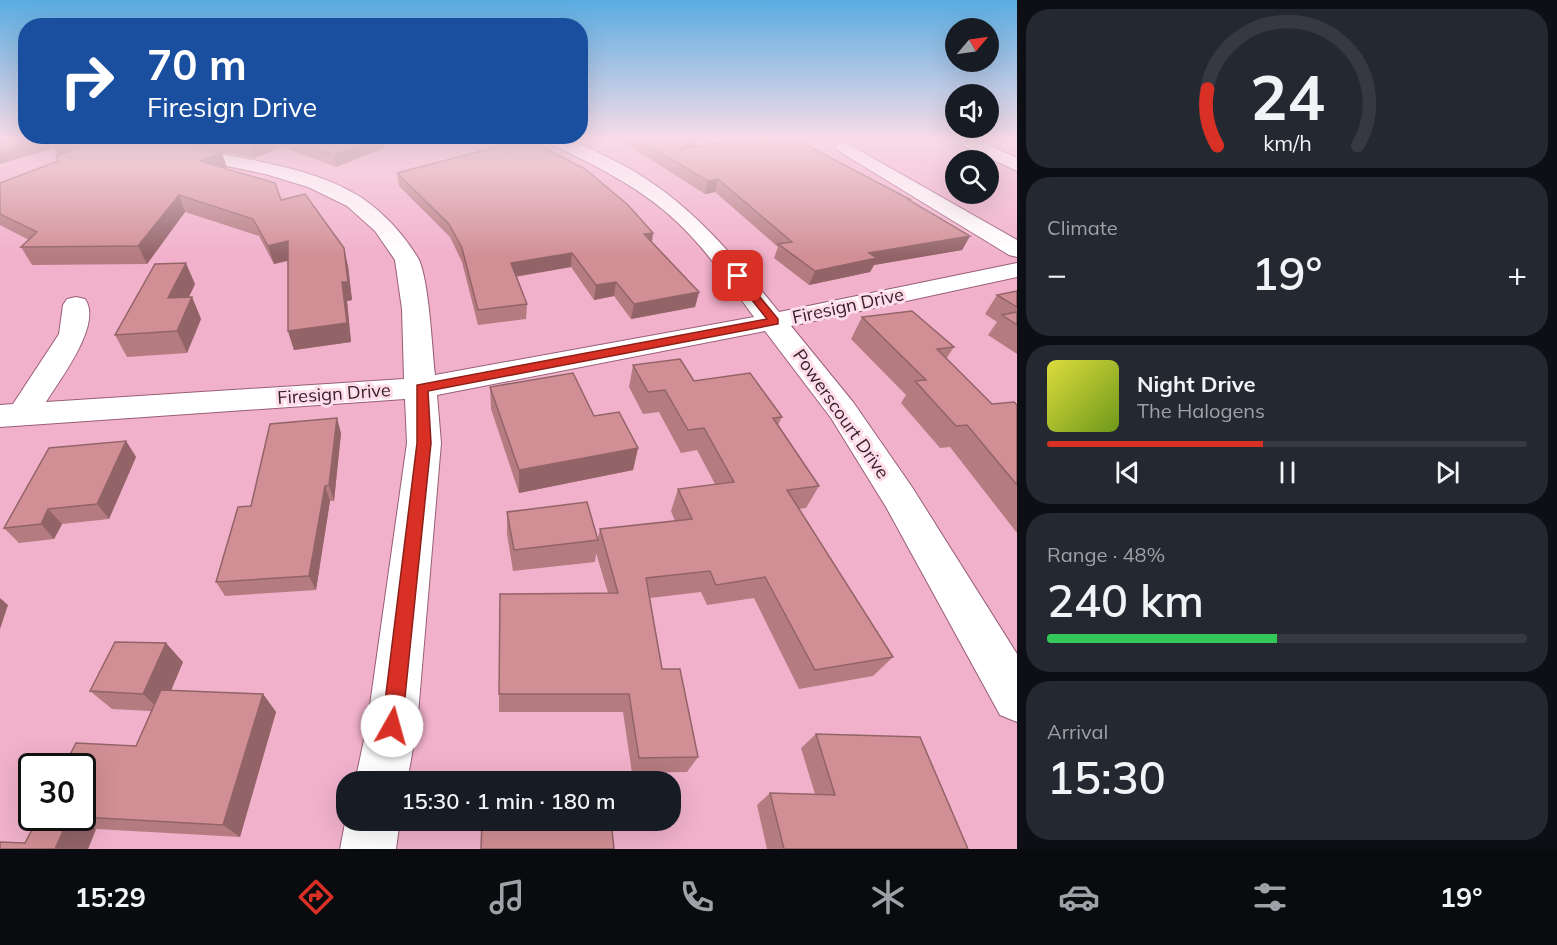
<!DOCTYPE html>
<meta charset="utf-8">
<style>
:root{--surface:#171b24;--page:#242831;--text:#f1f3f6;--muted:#9ea1a6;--line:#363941;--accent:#d93025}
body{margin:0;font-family:Mulish,sans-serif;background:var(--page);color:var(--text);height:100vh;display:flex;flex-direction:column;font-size:22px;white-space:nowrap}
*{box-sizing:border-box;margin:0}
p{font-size:20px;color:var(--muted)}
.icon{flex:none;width:33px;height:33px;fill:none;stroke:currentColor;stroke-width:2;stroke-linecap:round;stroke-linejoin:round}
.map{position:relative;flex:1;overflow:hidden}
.panel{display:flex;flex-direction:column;gap:9px;padding:9px;background:#0d0f14;width:540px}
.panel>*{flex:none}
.banner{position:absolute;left:18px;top:18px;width:570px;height:126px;border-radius:24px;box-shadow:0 6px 24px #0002;background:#1a4fa0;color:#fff;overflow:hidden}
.needle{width:39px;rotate:61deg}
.controls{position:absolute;left:945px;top:18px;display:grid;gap:12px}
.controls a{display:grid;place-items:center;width:54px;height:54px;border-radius:50%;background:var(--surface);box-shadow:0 6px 24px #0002;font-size:30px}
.speed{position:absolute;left:18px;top:753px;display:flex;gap:12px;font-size:30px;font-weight:700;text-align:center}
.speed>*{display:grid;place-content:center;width:78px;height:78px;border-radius:50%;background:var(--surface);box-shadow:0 6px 24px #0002;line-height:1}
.speed .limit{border:3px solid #111;border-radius:9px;background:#fff;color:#111}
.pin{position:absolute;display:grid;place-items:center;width:51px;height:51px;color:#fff;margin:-26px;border-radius:12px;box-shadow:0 3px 9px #0006}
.me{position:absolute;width:66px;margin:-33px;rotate:7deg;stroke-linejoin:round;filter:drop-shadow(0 0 4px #0008)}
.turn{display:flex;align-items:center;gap:21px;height:126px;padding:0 30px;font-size:27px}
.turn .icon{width:78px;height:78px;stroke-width:2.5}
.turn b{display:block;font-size:42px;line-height:51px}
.big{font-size:45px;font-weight:600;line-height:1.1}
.panel .tile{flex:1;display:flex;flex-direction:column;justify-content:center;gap:9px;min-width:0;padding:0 21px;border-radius:24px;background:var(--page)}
.panel .dial{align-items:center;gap:0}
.dial svg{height:156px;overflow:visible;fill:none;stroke:var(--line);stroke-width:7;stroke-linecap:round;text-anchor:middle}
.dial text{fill:var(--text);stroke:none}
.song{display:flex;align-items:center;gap:18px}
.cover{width:72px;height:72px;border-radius:9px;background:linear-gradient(135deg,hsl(60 70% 55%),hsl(80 70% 35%))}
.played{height:6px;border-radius:3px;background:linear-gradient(90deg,var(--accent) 45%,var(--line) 45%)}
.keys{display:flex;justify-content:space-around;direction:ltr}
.heat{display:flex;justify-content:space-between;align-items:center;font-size:33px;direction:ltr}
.charge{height:9px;border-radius:4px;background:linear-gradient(90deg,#34c759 48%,var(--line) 0)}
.trip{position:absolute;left:336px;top:771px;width:345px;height:60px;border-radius:24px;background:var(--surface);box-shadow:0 6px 24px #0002;font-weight:600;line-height:60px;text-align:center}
.dock{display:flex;height:96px;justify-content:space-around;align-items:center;background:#090b0e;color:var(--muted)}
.dock .icon{width:42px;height:42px}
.dock .on{color:var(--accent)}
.dock b{font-size:27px;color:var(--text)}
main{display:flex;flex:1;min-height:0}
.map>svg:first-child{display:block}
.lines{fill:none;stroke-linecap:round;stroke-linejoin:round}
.street-casing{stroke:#985e76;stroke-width:2}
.secondary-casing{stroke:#985e76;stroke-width:2}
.street{fill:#fff;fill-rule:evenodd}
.secondary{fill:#fff;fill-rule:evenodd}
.wall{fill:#b47b80}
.shaded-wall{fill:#926468}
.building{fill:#d18f95;stroke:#926468;stroke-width:1.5}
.route{fill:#d93025;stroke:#8d1f18;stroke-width:1.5}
.labels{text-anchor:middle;stroke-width:6;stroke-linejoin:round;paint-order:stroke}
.street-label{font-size:18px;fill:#39212b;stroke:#fedce9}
</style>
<main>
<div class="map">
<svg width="1017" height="849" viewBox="0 0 1017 849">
<rect width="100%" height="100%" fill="#f1b1cb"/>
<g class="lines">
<g class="street-casing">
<path id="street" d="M111 138C148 138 182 146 219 153 266 163 321 171 362 198 384 213 404 235 418 258 429 278 432 349 435 375L754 317C729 283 706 249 676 221 639 186 592 164 547 142L545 138C570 138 583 145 605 156 682 192 727 248 779 312L1017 263V277L791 326 853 402 912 487 1017 654V722L1000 715 886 507 831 418 765 331 437 395 441 443 417 726 407 782H355L367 726 407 443 405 399 0 427V405L13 404 59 334 63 305 67 299 76 297 85 299C103 324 60 379 46 402L404 379 402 309 395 260 375 231 347 206 308 187 265 174 113 142Z
M843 141 1017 240V257L1009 255 837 150 834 146Z
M346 818V820H400L396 849H340Z"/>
</g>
<g class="secondary-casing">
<path id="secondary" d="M952 138H974L1017 158V171L955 142Z"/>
</g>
<use href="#street" class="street"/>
<use href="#secondary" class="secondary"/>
</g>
<path class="wall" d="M0 138H383L384 148 336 167 282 147 254 158 165 141 222 153 227 168 226 169 281 200 348 266 352 300 347 301 351 342 294 350 288 331V261L274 264 259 236 185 212 147 264 32 265 21 247 29 240 0 225V183L58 161V155L54 148Z
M626 138H702L692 147 911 200V202L970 236 962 250 874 265 870 272 809 285 774 258 778 247 715 192 705 194 626 144Z
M397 173 653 233 652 242 699 292 695 307 631 319 614 296 594 300 571 267 516 277 527 304 526 319 478 325 462 262 450 237 399 186Z
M195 284 189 297H192L201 319 187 353 127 357 115 335Z
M1017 291V354L988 335 997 322 985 314 997 295Z
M862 317 954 347 946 359 992 404 1017 405V533L950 447 940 448 901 403 906 395 851 339Z
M633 365 694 381 782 417 778 425 819 486 806 508 799 509 893 657 873 676 799 689 754 598 707 605 701 592 650 598 662 669 698 757 687 772 632 773 623 712H499V694L608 593 596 553 595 562 513 571 507 534V512L598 538 600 529 675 521 671 511 678 489 715 484 697 450 681 453 659 412 643 414 629 387Z
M490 387 594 416 638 448 633 470 519 493 491 409Z
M341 433 334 501H330L316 590 225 596 216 582 251 506Z
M126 441 136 457 109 519 62 524 54 539 19 543 4 528Z
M183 662 171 690 263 694 276 712 240 837 96 829 88 849H0L25 843 38 818H82L136 746 151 711 112 709 90 691Z
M816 734 968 849H767L757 805 770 793 815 794 801 748Z"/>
<path class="shaded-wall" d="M43 138H106L59 156 54 148 0 164V150Z
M274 138H279L282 147 254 158 251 146Z
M380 138H383L384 148 336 167 334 155Z
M692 138H702L678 161 680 149Z
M222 153 227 168 205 177 200 161Z
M718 179 715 192 705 194 708 181Z
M179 195 185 212 147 264 138 246Z
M653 233 651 247 644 234Z
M970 236 962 250 874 265 870 272 809 285 815 271 869 253Z
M288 241 293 259 274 264 268 246Z
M344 248 348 266 352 300 347 301 351 342 294 350 288 331Z
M572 253 571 267 511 277V263Z
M186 263 195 284 178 320 168 298Z
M616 282 614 296 594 300 596 285Z
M699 292 695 307 631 319 634 304Z
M192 297 201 319 187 353 177 331Z
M337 418 341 433 334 501 329 485Z
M126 441 136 457 109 519 97 504Z
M638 448 633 470 519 493V470Z
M325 486 330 501 316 590 309 576Z
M48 509 62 524 54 539 41 524Z
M0 598 8 605 0 629Z
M166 643 183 662 162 712 143 694Z
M263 694 276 712 240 837 223 825Z
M69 818H72L96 829 88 849H55Z"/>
<path class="building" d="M0 138H43L0 150Z
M50 138H70L53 144Z
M106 138H148L222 153 200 161 275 183 281 200 305 194 344 248 348 282H342L347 323 288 331V241L268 246 253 219 179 195 138 246 21 247 37 232 0 214V183L58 161 56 156Z
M205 138H274L251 146Z
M284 138H380L334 155Z
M636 138H692L680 149 747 138H793L911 200H909L970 236 869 253 877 258 815 271 778 244 792 242 718 179 708 181Z
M527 139 585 169 628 205 653 233 644 234 699 292 634 304 616 282 596 285 572 253 511 263 527 304 478 310 462 248 449 224 397 173Z
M186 263 168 298 192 297 177 331 115 335 155 264Z
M1017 291V307L997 295Z
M912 311 954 347 937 349 992 404 1014 402 1017 405V485L967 425 956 426 915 381 926 380 862 317Z
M1017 312V325L1002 315Z
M680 359 694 381 750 373 782 417 773 418 819 486 787 490 893 657 815 670 765 577 716 585 710 571 646 578 662 669H680L698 757 639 758 629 694H499L500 594 618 593 600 529 692 519 678 489 734 482 704 428 688 430 665 390 648 392 633 365Z
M573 373 594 416 619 412 638 448 519 470 490 387Z
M337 418 329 485 325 486 309 576 216 582 238 507 251 506 270 424Z
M126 441 97 504 48 509 41 524 4 528 49 448Z
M587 502 598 540 514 550 507 512Z
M115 642 166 643 143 694 90 691Z
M161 690 263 694 223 825 82 817V766H64L76 743 136 746Z
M816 734 920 737 968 849H784L770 793 835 795Z
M483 780 608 781V782H483Z
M38 818H69L55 849H0V842L25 843Z
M482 820H611L614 849H481Z"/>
<linearGradient id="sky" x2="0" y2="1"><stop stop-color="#59ace1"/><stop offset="0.54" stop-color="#f9dce8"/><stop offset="1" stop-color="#f9dce8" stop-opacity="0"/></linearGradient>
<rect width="1017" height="256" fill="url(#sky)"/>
<path class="route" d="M738 273 741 274 778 319V324L428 391 431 443 402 726 399 734 392 737 385 734 382 726 417 443V385L767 319 733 276Z"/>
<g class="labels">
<g class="street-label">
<text transform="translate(848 306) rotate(-12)" y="6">Firesign Drive</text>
<text transform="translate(334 394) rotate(-4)" y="6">Firesign Drive</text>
<text transform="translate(841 414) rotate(55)" y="6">Powerscourt Drive</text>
</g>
</g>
</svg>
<div class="controls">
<a><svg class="needle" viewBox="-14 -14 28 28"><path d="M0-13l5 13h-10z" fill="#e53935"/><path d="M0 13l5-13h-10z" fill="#9ea1a6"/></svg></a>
<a><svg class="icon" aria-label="sound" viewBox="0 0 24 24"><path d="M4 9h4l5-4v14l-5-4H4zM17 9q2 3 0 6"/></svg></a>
<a><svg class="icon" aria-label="search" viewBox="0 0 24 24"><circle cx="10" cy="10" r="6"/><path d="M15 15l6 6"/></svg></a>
</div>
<div class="speed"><div class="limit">30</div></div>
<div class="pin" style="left:738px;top:276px;background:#d93025"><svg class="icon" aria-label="arrive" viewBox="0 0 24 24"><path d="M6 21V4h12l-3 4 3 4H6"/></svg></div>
<svg class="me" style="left:392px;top:726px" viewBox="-20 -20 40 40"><circle r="19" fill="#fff"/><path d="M0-13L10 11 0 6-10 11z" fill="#d93025"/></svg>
<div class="trip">15:30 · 1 min · 180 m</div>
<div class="banner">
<div class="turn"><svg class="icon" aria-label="right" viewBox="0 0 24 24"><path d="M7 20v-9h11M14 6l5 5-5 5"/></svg><div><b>70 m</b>Firesign Drive</div></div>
</div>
</div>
<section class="panel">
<div class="tile dial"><svg viewBox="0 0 100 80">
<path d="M14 69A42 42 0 1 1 86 69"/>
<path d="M14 69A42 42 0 0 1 9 40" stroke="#d93025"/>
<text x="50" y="56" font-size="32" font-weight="700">24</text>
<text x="50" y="72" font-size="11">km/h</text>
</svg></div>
<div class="tile"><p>Climate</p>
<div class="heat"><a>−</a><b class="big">19°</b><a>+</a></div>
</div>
<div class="tile">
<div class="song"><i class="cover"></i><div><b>Night Drive</b><p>The Halogens</p></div></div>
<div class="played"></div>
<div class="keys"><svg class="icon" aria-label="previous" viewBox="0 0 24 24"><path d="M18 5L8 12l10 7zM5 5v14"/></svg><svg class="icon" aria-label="pause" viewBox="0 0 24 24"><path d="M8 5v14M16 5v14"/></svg><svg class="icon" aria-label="next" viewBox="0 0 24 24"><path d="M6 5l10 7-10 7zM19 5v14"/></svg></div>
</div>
<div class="tile"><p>Range · 48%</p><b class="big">240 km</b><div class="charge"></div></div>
<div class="tile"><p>Arrival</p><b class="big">15:30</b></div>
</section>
</main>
<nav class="dock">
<b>15:29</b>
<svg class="icon on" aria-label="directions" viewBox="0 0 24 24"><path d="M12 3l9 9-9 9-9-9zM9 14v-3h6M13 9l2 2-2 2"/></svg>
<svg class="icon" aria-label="music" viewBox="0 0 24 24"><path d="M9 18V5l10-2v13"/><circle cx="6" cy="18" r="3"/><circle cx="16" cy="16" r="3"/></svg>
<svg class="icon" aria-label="phone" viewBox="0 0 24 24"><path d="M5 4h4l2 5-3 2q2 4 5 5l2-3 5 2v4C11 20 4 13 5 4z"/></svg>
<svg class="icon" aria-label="climate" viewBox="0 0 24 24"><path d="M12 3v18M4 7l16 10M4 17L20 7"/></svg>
<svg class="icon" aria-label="car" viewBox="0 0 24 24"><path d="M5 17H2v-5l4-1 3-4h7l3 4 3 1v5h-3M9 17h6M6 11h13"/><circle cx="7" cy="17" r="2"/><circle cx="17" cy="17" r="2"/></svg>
<svg class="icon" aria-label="filters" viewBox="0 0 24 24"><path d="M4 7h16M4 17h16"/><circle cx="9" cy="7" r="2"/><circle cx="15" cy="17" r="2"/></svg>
<b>19°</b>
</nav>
